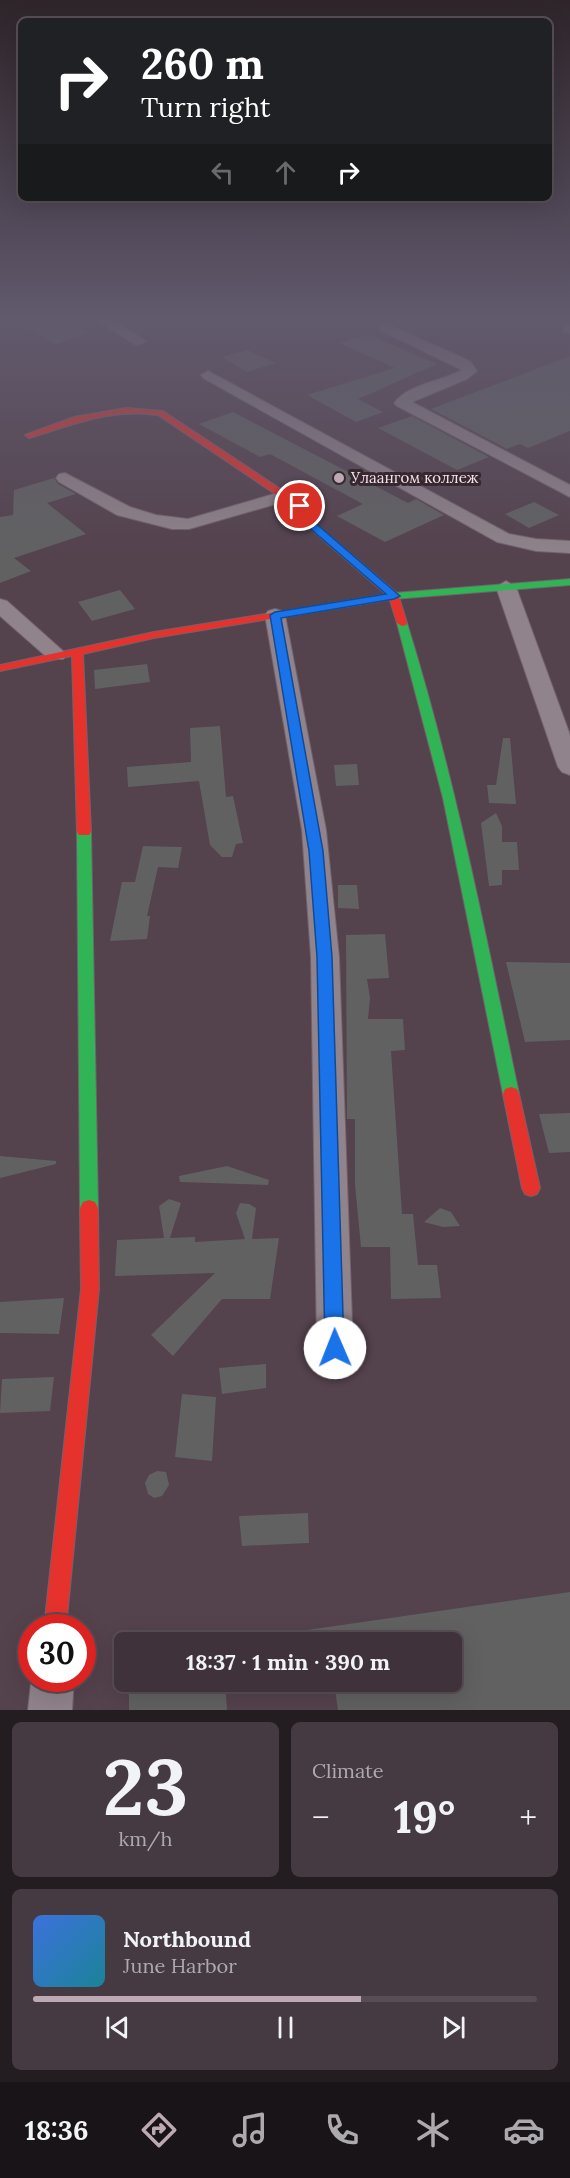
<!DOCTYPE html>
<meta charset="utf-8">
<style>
:root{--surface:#3f323a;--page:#463a42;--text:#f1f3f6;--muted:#adaaaf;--line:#584d54;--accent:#bda9b4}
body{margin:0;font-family:Lora,serif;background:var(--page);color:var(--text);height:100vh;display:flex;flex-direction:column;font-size:22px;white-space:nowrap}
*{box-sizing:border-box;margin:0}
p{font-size:20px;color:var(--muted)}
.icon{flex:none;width:33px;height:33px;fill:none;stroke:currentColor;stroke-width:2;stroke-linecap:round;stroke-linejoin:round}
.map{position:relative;height:1710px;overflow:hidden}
.panel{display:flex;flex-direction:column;gap:12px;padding:12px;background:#231c20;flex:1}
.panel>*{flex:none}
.hud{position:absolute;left:18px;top:18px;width:534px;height:183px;border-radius:9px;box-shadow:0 6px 24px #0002,0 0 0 2px var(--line);background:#202124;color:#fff;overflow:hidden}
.speed{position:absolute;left:18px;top:1614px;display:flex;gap:12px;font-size:30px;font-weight:700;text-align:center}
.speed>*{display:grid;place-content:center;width:78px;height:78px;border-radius:50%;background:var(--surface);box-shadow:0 6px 24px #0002,0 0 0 2px var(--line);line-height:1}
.speed .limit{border:9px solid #d22;background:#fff;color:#111}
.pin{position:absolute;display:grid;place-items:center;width:51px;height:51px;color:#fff;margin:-26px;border:3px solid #fff;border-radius:50%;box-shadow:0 2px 6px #0007}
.me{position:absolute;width:66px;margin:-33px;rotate:359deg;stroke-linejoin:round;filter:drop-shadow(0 0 4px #0008)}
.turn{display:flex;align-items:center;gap:21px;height:126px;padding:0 24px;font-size:27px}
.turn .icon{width:78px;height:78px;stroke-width:2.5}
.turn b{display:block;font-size:42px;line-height:51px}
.lanes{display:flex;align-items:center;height:57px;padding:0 24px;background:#0003;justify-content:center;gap:30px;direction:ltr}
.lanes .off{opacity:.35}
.big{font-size:45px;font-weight:700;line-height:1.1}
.panel .card{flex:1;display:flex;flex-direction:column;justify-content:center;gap:9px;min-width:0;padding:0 21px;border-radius:9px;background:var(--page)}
.panel .dial{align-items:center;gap:0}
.dial b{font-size:78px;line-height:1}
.song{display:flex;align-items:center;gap:18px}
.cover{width:72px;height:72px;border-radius:9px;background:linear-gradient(135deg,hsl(220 70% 55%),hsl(190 70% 35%))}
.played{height:6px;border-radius:3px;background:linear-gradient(90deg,var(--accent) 65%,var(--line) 65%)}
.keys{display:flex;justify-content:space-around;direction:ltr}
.heat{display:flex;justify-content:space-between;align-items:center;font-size:33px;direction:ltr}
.panel .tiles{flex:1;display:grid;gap:12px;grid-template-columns:1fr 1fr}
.card:last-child{grid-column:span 2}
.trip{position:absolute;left:114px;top:1632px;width:348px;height:60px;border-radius:9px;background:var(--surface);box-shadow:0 6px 24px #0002,0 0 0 2px var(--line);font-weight:700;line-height:60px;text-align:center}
.tab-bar{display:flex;height:96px;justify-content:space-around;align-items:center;background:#191417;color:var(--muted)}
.tab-bar .icon{width:42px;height:42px}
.tab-bar .selected{color:var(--accent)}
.tab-bar b{font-size:27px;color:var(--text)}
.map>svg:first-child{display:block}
.building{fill:#616162}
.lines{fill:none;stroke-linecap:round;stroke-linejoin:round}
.street-casing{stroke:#72626b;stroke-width:2}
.fast-casing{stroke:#72626b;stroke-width:2}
.jam-casing{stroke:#72626b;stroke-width:2}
.street{fill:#90838b;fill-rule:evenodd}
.fast{fill:#30b455;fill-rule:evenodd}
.jam{fill:#e5322d;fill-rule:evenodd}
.route{fill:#1a73e8;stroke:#114b97;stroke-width:1.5}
.poi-dot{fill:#bda9b4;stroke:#372830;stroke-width:2}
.labels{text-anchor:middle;stroke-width:6;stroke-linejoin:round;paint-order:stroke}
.far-poi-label{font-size:15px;fill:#f5e1ec;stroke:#372830;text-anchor:start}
</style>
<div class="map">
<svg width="570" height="1710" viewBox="0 0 570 1710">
<rect width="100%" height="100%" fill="#54424d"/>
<path class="building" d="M15 320H62L90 333 55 344Z
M369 335 437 364 358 399 383 412 356 422 307 395 395 368 339 343Z
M247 350 276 363 247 372 222 357Z
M570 356V431L528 448 520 444 507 449 431 409Z
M233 412 408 503 416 499 444 515 385 542 337 516 363 504 270 454 260 457 199 424Z
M412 416 489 457 457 470 378 428Z
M54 478 58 484 76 494 47 503 86 534 14 558 31 571 0 583V517L13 515 14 490Z
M534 502 559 515 529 528 505 514Z
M120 590 135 609 92 621 78 602Z
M147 664 150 682 95 689 94 670Z
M220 726 226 797 233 796 243 843 236 844 232 857H222L210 845 199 781 128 787 127 767 191 762 190 728Z
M503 738H510L516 804 489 803 487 785H496Z
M357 764 359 785 336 786 334 765Z
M496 813 502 826V842H517L519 870H502V885L489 886 481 823Z
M143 846 182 847 178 868 158 867 147 916H150L147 939 110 941 122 882H135Z
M338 885H357L359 909 338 908Z
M385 934 389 978 367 979 370 998 368 1019H403L405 1050 391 1051 402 1214H413L418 1265H437L441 1298 391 1299 390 1247H361L355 1185V1119H347L346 935Z
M506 962 570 963V1040L525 1042Z
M570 1113V1152L549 1153 539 1114Z
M0 1156 56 1161V1164L0 1178Z
M227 1166 269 1180 268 1185 180 1182 179 1176Z
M169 1199 181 1203 170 1238 195 1237V1242L245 1239 236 1213 240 1203 249 1204 256 1208 252 1239 279 1238 270 1299H222L173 1356 151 1335 215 1273 115 1276 117 1240 164 1238 159 1206Z
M440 1208 451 1212 460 1226 443 1227 424 1222Z
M64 1298 59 1334 0 1333V1302Z
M266 1364V1388L222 1394 219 1368Z
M54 1377 50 1411 0 1413 2 1379Z
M182 1394 216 1397 212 1461 175 1457Z
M157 1471 166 1472 169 1485 162 1496 154 1498 148 1494 145 1483 149 1475Z
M308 1513 309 1543 242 1546 239 1516Z
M570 1592V1710H338L334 1682H452V1642H301L300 1631Z
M129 1682H225L227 1710H129Z"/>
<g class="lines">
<g class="street-casing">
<path id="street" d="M97 320H113L146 341 139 345 134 344Z
M385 323 470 361 477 371 467 379 412 402 570 485V497L397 406 394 403C410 383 440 382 462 370L380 330V324Z
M570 324V333L563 332V326Z
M208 371 509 534 536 539 570 541V553L536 551 497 542 203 378 201 375Z
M65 473 130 507 156 515 188 519 284 491 293 496 290 500 189 529H172L117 515 59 482 56 478 59 474Z
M506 581 516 587 570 735V775L562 772 558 767 496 587Z
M0 599 7 601 63 651 67 655 63 659H49L0 616Z
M275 609 282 611 285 615 326 830 339 957 353 1349 348 1362 335 1367 322 1362 317 1349 311 957 302 830 265 615 268 611Z
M32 1674V1678H74L72 1710H28Z"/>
</g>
<g class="fast-casing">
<path id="fast" d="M570 579V585L394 599 278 618 273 615 278 612 394 593Z
M402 620 407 623C455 778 486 936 519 1094L517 1099 511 1101 505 1099 503 1094 443 798 397 623Z
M84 827 91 832 98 1208 95 1214 89 1216 83 1214 80 1208 77 832Z"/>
</g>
<g class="jam-casing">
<path id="jam" d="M126 408 163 411 303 504 312 521 398 594 407 623 406 625 402 626 397 623 389 597 305 524 296 508 158 415C111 408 73 425 29 438L25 435 74 417Z
M278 612 282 613V617L154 638 83 654 91 832 89 835H79L77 832 72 656 0 671V665L154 632Z
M511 1087 517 1089 519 1094 540 1188 537 1194 531 1196 525 1194 522 1188 503 1094 505 1089Z
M89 1200 95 1202 98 1208 99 1289 66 1628H44L81 1289 80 1208 83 1202Z"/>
</g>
<use href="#street" class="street"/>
<use href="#fast" class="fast"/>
<use href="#jam" class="jam"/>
</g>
<linearGradient id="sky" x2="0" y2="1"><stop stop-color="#2e242a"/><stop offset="0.57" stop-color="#615a6d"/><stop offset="1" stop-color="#615a6d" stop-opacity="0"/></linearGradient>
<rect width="570" height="559" fill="url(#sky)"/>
<path class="route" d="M300 503 304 504 312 520 400 596 394 599 281 618 323 851 332 957 344 1348 342 1355 335 1358 328 1355 325 1348 317 957 309 851 270 615 275 612 386 594 305 524 296 506Z"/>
<circle class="poi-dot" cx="339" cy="478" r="6"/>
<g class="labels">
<g class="far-poi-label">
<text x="351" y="483">Улаангом коллеж</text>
</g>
</g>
</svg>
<div class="speed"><div class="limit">30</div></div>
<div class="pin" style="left:300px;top:506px;background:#d93025"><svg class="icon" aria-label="arrive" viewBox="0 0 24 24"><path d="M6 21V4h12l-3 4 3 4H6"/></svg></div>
<svg class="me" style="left:335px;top:1348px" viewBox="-20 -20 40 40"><circle r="19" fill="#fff"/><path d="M0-13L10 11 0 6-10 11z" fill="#1a73e8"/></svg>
<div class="trip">18:37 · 1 min · 390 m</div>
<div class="hud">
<div class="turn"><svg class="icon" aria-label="right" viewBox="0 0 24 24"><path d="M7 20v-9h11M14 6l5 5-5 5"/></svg><div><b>260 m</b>Turn right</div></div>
<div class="lanes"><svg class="icon off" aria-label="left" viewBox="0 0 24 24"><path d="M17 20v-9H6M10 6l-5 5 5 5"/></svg><svg class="icon off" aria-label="ahead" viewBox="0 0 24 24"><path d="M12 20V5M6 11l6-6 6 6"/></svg><svg class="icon" aria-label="right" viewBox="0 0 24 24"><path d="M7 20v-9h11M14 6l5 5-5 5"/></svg></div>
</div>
</div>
<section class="panel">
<div class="tiles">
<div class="card dial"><b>23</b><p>km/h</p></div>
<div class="card"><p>Climate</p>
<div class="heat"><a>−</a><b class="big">19°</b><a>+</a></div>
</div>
<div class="card">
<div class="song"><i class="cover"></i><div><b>Northbound</b><p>June Harbor</p></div></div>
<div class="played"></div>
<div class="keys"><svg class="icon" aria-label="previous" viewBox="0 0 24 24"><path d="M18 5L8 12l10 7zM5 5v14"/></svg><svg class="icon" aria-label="pause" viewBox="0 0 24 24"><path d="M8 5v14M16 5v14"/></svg><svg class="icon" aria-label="next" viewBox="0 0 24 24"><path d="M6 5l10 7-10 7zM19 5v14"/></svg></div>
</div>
</div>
</section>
<nav class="tab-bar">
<b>18:36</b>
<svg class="icon selected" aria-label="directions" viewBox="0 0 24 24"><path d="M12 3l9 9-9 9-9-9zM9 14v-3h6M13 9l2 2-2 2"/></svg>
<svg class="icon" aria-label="music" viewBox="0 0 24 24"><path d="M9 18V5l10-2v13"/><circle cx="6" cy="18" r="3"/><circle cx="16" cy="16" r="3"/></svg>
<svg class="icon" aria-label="phone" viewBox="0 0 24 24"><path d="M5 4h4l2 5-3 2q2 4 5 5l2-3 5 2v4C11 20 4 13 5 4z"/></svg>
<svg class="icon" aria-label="climate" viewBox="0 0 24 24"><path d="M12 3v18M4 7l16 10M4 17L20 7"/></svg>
<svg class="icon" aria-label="car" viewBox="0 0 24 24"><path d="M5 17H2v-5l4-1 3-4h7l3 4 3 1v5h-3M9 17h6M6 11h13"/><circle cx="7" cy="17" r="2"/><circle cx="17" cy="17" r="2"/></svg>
</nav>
